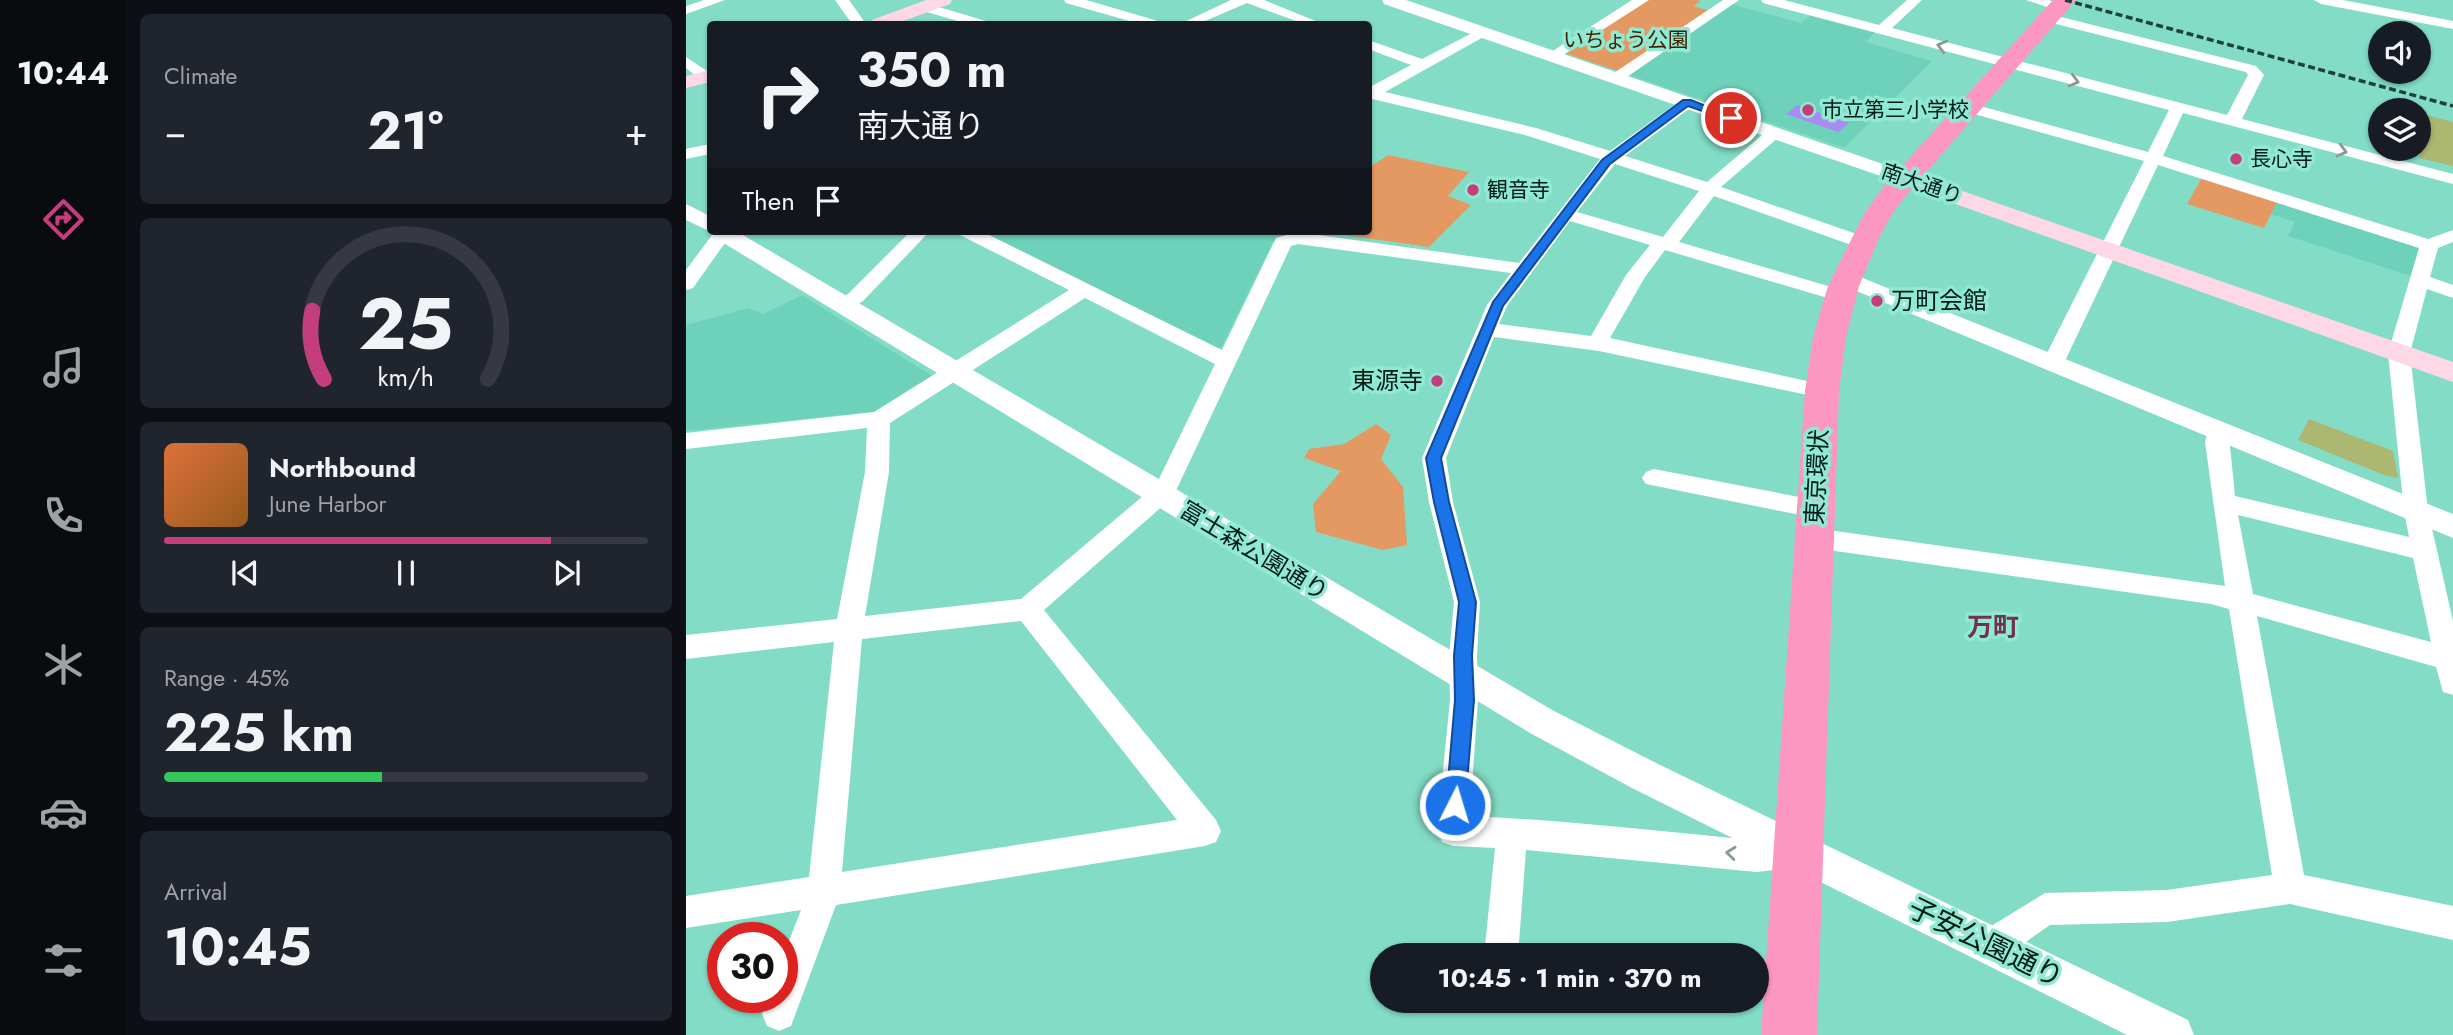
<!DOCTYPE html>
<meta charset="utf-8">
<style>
:root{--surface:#171b24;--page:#20242c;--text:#f1f3f6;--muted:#9ea1a6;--line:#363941;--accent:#c43d7c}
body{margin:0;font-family:Jost,"Noto Sans JP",sans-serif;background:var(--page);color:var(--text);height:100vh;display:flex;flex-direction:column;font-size:26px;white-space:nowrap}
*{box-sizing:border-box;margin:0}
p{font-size:23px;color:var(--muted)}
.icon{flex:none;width:38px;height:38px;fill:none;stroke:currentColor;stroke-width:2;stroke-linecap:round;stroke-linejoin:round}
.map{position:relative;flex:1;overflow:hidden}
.sheet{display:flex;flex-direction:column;gap:14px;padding:14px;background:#0d0f14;width:560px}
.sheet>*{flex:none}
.banner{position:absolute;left:21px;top:21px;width:665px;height:214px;border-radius:7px;box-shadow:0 2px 5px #0004;background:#171b24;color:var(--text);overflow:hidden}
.tools{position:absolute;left:1682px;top:21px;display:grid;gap:14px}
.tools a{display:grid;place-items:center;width:63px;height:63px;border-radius:50%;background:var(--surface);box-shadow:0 2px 5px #0004;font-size:35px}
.speed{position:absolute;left:21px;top:922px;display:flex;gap:14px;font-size:35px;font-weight:700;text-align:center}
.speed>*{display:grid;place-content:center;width:91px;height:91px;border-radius:50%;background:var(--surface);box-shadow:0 2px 5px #0004;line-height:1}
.speed .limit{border:10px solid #d22;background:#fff;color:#111}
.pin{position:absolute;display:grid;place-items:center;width:60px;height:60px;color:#fff;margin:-30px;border:4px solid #fff;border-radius:50%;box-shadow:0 2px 7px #0007}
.me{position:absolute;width:77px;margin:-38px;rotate:5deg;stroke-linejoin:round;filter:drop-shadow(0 0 5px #0008)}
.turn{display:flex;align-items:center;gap:24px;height:147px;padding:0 35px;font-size:32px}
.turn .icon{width:91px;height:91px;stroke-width:2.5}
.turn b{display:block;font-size:49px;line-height:60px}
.then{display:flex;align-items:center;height:66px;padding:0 35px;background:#0003;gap:14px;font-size:26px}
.big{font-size:52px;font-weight:700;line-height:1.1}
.sheet .tile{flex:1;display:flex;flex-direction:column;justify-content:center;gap:10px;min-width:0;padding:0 24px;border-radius:10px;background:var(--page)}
.sheet .dial{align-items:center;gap:0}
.dial svg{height:182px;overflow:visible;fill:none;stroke:var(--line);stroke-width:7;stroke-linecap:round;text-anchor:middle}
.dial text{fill:var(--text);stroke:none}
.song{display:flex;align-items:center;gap:21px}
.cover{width:84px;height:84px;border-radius:10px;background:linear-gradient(135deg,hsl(20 70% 55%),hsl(30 70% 35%))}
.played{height:7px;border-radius:4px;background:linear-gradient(90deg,var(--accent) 80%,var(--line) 80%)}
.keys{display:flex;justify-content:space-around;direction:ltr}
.heat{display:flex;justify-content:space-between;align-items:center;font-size:38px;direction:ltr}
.charge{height:10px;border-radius:5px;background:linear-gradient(90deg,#34c759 45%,var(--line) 0)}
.trip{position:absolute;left:684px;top:943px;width:399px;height:70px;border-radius:35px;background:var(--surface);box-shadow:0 2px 5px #0004;font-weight:700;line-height:70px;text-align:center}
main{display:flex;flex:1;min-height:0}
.tab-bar{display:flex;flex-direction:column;width:126px;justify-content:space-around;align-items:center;background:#090b0e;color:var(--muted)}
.tab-bar .icon{width:49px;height:49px}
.tab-bar .active{color:var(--accent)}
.tab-bar b{font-size:32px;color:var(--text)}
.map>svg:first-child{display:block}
.built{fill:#6ed2ba}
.green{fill:#e59962}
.water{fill:#aa8bf3}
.building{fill:#acb771}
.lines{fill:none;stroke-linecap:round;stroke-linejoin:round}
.minor{fill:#fff;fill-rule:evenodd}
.tertiary{fill:#fff;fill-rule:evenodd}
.secondary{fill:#fed8e7;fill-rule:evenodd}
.trunk{fill:#fb97c0;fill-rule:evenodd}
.rail{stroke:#1c433a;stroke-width:3.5;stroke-dasharray:7 3.5;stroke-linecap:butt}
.oneway{stroke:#8c9895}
.route{fill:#1a73e8;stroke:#114b97;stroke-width:2}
.poi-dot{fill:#c43d7c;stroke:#90ead3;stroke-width:2.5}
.labels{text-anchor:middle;stroke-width:7;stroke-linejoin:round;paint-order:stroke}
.far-park-label{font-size:21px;fill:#441f00;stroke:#90ead3}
.far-poi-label{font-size:21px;fill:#001a14;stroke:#90ead3;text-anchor:start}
.far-street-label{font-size:21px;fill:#001a14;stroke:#90ead3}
.poi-label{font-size:24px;fill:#001a14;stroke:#90ead3;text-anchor:start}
.street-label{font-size:24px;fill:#001a14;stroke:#90ead3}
.neighbourhood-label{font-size:26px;font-weight:bold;fill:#74314d;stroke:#90ead3}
.near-street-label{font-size:28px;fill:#001a14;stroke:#90ead3}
</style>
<main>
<nav class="tab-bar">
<b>10:44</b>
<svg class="icon active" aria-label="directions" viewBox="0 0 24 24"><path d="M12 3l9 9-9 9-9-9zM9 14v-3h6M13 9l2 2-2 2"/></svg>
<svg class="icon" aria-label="music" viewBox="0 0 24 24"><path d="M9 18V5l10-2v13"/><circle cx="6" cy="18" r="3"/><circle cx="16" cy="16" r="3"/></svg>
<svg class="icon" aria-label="phone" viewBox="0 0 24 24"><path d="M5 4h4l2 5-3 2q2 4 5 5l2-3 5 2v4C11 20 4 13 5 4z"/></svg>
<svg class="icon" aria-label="climate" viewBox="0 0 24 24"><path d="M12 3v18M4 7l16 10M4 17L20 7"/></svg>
<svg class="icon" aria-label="car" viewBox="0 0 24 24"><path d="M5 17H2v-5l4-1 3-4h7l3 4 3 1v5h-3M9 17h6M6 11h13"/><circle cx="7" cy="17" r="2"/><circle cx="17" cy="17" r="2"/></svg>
<svg class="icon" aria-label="filters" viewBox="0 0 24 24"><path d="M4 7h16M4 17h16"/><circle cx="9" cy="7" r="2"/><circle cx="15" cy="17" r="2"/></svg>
</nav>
<section class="sheet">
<div class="tile"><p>Climate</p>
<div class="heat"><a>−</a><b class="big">21°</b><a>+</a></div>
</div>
<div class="tile dial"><svg viewBox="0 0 100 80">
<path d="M14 69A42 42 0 1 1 86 69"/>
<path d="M14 69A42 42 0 0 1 9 39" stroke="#c43d7c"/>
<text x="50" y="56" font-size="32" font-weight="700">25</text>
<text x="50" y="72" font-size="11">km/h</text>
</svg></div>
<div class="tile">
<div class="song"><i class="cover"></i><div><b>Northbound</b><p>June Harbor</p></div></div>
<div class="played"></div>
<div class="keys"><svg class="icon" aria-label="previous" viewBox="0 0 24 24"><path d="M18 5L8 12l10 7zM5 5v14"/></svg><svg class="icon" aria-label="pause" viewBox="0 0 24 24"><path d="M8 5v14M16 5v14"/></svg><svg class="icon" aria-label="next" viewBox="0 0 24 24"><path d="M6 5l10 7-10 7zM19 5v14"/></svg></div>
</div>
<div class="tile"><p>Range · 45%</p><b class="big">225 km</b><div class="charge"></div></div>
<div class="tile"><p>Arrival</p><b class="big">10:45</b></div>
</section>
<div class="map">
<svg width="1767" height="1035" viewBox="0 0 1767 1035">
<rect width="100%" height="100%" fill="#83ddc6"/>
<path class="built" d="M1041 3 1115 23 1129 12 1193 28 1180 42 1246 61 1158 148 937 73Z
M1593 198 1743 245 1734 279 1602 236 1609 222 1585 214Z
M293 231H607L605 237 587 242 535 348H525Z
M116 295 248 377 194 411 0 431V325L63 308 77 314Z"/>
<path class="green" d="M956 0H1011L1015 1 1007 6 1028 12 937 73 873 51Z
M702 155 783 172 762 196 785 205 743 247 630 231H682L683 168Z
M1518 174 1593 198 1578 228 1501 204Z
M690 424 705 435 695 459 717 487 721 545 697 550 630 532 627 504 655 471 618 458 623 449 658 444Z"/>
<path class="water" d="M1111 105 1163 123 1152 132 1100 114Z"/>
<path class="building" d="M1740 115 1767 122V166L1733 158Z
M1623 419 1707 451 1712 478 1698 475 1612 440Z"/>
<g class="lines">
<path class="minor" d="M18 0H39L0 14V6Z
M149 0H163L180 24H166Z
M378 0H400L472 21 474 24H454L380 3Z
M545 0H578L637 24H618L561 3 512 24H494Z
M946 0H963L871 59 866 60 859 56Z
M1037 0H1053L935 81H925L922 78 925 75Z
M1075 0H1098L1193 25 1221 0H1236L1206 28 1541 115 1562 75 1560 72 1358 21 1356 18 1363 14 1570 66 1578 75 1556 119 1767 174V184L1497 113 1477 156 1742 239 1767 230V242L1752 248 1744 277 1767 285V298L1741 289 1724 353 1742 511 1767 621V695L1757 692 1750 667 1571 616 1618 875 1767 906V940L1604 904 1481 922 1364 925 1318 957 1306 962 1294 957 1289 945 1294 933 1359 893 1481 890 1586 875 1543 609 1525 604 1128 548 1119 545 1116 538 1119 531 1128 528 1539 586 1519 442 1524 424 1532 422 1540 424C1543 429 1548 485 1549 496L1723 537 1718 511 1702 353 1733 248 1472 165 1378 363 1375 368H1359L1356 363 1458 161 1277 111 1275 108 1283 103 1462 152 1483 110 1077 3ZM1552 515 1727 558 1745 642 1567 594Z
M1340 0H1363L1380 7 1373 11Z
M1628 0H1657L1767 21V29L1635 4Z
M239 3 300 21 302 24H282L234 10 232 7Z
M796 28 803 32 801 35 699 92 850 128 924 151 995 100H1007L1009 103 1007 106 939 156 1021 182 1082 130H1094L1096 133 1094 136 1035 187 1182 238 1184 242 1182 246H1168L1028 196 993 242 1159 291 1162 295 1159 299H1145L979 250 959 277 924 338 1144 386 1147 391 1144 396 1136 398 913 351 808 337 760 458 767 502 794 602 791 656 792 700 784 816C878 820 972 831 1066 840 1086 842 1104 832 1123 840L1128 851 1123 862 1112 867 1071 872 840 850 832 956H798L809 848 767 846 756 842 751 831 764 700 763 656 768 602 743 502 736 458 801 305 825 273 612 244 605 246 487 497 358 610 530 820 535 831 530 842 519 846 150 905 105 1026 93 1031 81 1026 76 1014 82 998H96V959L115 910 0 928V896L123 877 148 642 0 659V635L151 619 179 472 181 428 0 449V433L188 412 383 290 274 235 272 231H295L536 350 590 238 611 232 833 263 914 159 839 135 682 98V88L725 65 682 49V40L736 59ZM929 164 1013 191 977 237 891 212ZM884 221 964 245 940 275 905 336 813 324 821 306ZM399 298 529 364 470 485 335 599 179 616 203 472 204 423ZM335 621 491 820 156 872 176 639Z
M0 57 24 73V80H15L0 68Z
M24 144V154L0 159V149Z
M29 231 46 233 7 288 0 290V270Z
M225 231H244L177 301 165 308H151L148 304 163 293Z
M968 469 1129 500 1138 502 1141 509 1138 516 1129 518 960 484 956 478 960 472Z"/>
<path class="tertiary" d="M696 0H720L1226 174 1230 178 1226 182H1212L698 4Z
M0 204 24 216V231H50L868 711 972 764 1502 1020 1508 1035H1441L946 788 844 733 26 236 23 231 0 220Z
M1159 271 1767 514V538L1151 283 1147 278 1151 273Z"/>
<path class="secondary" d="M240 0H266L264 4 209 24H183L186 20Z
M24 70V82L0 88V76Z
M1219 171 1767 362V382L1211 183 1207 178 1211 173Z"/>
<path class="trunk" d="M1367 0H1390L1218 198 1206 214 1193 238 1173 286 1160 337 1153 391 1131 1035H1075L1119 391 1127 337 1142 286 1178 214 1198 186Z"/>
<path class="rail" d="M1379 0 1767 106"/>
</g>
<defs><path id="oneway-chevron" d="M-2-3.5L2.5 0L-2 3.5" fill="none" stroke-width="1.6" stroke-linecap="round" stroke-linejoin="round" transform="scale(1.75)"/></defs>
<g class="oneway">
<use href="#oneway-chevron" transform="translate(1256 46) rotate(-165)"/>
<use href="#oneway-chevron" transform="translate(1388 81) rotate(15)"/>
<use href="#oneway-chevron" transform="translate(1656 151) rotate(15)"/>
<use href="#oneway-chevron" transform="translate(1045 853) rotate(-174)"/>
</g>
<path class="route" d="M997 100H1005L1050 118 1045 121 1002 106 924 164 817 306 755 458 763 502 790 602 786 656 788 700 779 805 776 812 769 814 762 812 760 805 769 700 768 656 773 602 748 502 740 458 807 302 916 160Z"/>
<g class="poi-dot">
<circle cx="1122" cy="110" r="7"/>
<circle cx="1550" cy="159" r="7"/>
<circle cx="787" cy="190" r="7"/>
<circle cx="1191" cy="301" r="7"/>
<circle cx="751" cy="381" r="7"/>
</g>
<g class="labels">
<g class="far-park-label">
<text x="940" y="47">いちょう公園</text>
</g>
<g class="far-poi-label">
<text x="1136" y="117">市立第三小学校</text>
<text x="1564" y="166">長心寺</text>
<text x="801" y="197">観音寺</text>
</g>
<g class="far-street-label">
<text transform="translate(1236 184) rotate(19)" y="7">南大通り</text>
</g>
<g class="poi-label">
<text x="1205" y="309">万町会館</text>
<text x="737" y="389" text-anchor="end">東源寺</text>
</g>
<g class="street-label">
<text transform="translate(1131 477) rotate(-87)" y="8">東京環状</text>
<text transform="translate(568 551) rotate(31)" y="8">富士森公園通り</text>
</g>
<g class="neighbourhood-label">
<text x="1307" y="636">万町</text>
</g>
<g class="near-street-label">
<text transform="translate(1300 942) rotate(26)" y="10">子安公園通り</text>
</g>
</g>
</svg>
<div class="tools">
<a><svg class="icon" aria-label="sound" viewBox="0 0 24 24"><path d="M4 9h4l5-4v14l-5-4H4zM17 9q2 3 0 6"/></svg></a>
<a><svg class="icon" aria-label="layers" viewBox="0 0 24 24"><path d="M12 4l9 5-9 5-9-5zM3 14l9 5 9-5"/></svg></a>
</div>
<div class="speed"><div class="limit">30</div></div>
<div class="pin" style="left:1045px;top:118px;background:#d93025"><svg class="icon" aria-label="arrive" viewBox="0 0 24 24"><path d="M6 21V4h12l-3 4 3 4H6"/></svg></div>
<svg class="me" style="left:769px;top:805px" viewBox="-20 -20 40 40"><circle r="17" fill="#1a73e8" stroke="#fff" stroke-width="3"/><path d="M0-11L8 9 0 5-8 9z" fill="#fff"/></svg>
<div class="trip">10:45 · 1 min · 370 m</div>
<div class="banner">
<div class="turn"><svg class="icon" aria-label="right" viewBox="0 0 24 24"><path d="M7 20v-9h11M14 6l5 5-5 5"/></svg><div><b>350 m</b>南大通り</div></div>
<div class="then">Then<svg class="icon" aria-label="arrive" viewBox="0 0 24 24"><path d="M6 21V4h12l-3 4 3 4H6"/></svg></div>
</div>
</div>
</main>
